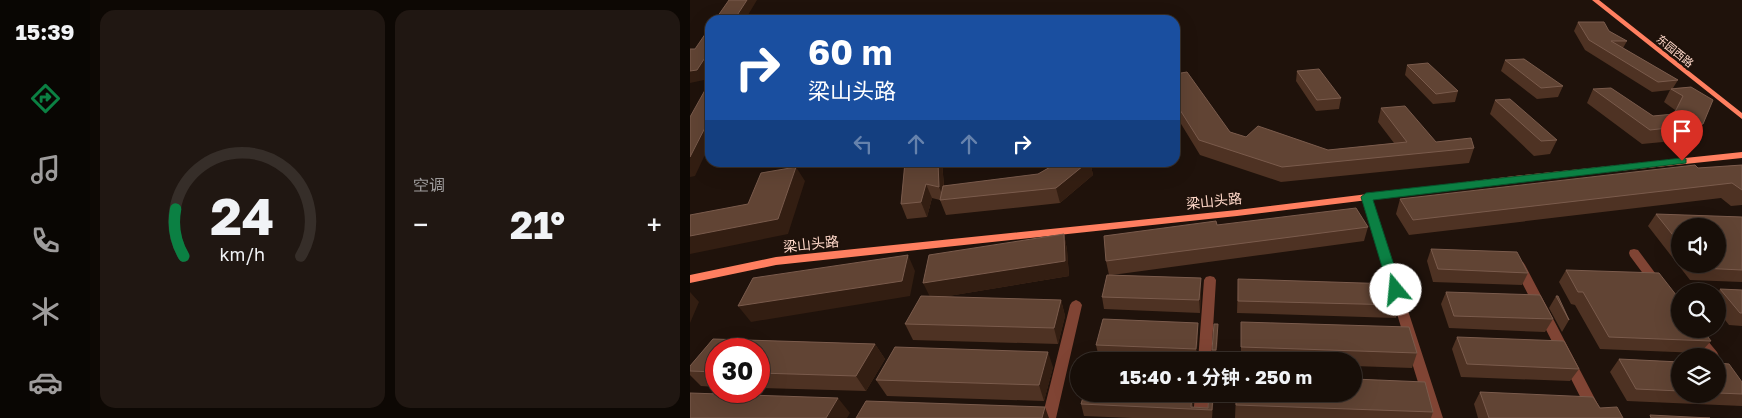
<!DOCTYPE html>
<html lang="zh">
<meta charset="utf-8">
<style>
:root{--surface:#170e08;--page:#201712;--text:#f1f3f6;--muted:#9e9c9c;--line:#362e29;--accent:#0b8043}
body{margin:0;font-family:"Golos Text","Noto Sans SC",sans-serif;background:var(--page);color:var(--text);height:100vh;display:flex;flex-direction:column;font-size:19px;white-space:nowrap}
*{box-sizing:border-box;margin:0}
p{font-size:16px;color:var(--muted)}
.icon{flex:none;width:28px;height:28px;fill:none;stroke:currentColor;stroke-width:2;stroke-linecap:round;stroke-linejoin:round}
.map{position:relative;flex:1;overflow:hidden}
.sheet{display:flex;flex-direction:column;gap:10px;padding:10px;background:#0d0804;width:600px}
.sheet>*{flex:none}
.hud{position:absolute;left:15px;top:15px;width:475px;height:152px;border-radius:15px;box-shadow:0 5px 20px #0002,0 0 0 1px var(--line);background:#1a4fa0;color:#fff;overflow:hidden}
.tools{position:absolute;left:981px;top:218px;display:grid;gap:10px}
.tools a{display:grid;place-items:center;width:55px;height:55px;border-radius:50%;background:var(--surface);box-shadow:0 5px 20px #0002,0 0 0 1px var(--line);font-size:25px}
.speed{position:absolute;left:15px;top:338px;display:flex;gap:10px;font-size:25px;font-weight:700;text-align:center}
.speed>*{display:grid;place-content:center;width:65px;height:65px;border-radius:50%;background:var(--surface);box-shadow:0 5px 20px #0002,0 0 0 1px var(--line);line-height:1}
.speed .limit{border:8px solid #d22;background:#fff;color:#111}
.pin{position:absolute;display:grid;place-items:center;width:42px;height:42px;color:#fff;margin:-51px -21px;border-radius:50% 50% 50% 0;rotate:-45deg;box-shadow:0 0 5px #0007}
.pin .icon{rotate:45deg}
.me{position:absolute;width:55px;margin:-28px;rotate:343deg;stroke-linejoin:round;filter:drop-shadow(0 0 4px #0008)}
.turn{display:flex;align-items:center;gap:18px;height:105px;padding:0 20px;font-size:22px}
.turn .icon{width:65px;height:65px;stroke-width:2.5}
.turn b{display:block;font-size:35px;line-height:42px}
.lanes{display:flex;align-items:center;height:48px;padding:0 20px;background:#0003;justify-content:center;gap:25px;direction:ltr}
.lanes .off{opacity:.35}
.big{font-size:38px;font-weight:700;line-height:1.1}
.sheet .tile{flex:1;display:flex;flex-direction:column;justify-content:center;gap:8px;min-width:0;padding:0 18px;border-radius:15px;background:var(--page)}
.sheet .dial{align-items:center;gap:0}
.dial svg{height:130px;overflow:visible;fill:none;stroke:var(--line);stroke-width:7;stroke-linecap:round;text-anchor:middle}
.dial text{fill:var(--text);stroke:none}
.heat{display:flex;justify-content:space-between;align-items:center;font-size:28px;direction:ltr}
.sheet .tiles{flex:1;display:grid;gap:10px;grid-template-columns:repeat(2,1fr)}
.trip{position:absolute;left:380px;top:352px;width:292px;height:50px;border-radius:25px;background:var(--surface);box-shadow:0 5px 20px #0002,0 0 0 1px var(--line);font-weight:700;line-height:50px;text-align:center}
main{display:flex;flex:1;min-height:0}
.tab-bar{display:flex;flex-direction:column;width:90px;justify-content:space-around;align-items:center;background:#090603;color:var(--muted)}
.tab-bar .icon{width:35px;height:35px}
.tab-bar .selected{color:var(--accent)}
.tab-bar b{font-size:22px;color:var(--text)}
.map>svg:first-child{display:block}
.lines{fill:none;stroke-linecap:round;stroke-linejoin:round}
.street{fill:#804434;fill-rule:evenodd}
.secondary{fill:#ff7f60;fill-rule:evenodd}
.wall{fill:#4e3223;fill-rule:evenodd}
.shaded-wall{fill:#331e12}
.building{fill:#614434;stroke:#7a5b4c}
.route{fill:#0b8043;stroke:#07532c}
.labels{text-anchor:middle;stroke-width:5;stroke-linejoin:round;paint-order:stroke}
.far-street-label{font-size:11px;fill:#ffd8c9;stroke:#1f120b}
.street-label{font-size:14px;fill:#ffd8c9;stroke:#1f120b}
</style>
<main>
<nav class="tab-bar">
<b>15:39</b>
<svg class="icon selected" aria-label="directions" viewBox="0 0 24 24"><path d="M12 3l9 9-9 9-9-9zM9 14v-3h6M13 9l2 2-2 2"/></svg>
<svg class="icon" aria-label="music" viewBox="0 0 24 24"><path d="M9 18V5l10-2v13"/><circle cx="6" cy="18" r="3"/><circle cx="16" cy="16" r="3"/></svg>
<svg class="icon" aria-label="phone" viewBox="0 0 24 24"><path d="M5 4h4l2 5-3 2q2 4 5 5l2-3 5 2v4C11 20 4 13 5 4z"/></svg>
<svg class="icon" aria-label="climate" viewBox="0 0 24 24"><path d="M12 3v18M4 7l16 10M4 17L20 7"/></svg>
<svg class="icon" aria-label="car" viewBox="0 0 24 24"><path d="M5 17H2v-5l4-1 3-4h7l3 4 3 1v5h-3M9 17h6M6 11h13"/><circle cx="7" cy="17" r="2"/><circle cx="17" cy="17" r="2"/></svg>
</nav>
<section class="sheet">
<div class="tiles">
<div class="tile dial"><svg viewBox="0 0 100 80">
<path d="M14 69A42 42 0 1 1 86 69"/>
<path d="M14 69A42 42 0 0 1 9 40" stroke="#0b8043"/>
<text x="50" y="56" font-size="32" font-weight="700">24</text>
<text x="50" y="72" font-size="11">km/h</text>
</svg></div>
<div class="tile"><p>空调</p>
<div class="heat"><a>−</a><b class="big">21°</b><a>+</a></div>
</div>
</div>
</section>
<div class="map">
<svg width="1052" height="418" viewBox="0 0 1052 418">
<rect width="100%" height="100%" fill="#1f120b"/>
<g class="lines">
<path class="street" d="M676 194 681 197 753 418H739L671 197Z
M944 249 948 250 971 281 973 284 971 287 967 288 963 287 940 256 939 253 940 250Z
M829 261 833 262 835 265 915 418H901L823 265 825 262Z
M520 276 524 277 526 280 521 361H508L514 280 516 277Z
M386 300 390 302 392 305 366 418H352L380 305 382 302Z
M995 329H1008L1027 352 1029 356 1028 358V356H1015Z
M505 394H519L517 418H503Z"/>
<path class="secondary" d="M902 0H909L1052 113V119Z
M1052 152V158L833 181 547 216 86 265 0 283V275L86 257 547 210 833 175Z"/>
</g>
<path class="wall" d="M888 22 919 31 937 41 933 48 988 80 983 88 1001 87 1013 124 1004 139 952 144 897 103 903 89 963 116 983 114 985 110 974 102 980 90 962 92 895 50 884 31Z
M815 60 873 86 868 97 847 99 811 71Z
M717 65 768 91 765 102 743 104 715 75Z
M607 71 651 98 649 109 626 111 606 81Z
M485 74 540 132 556 137 638 150 704 143 688 122 691 108 746 142 784 148 779 163 591 182 510 155 485 114Z
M805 100 867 140 860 154 844 156 800 114Z
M215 162H252L254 186 348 174 362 166 361 162H400L403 175 370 203 256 215 250 200 242 198 237 217 217 219 211 204Z
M1052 165V205L1041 206 1031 198 719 235 706 214 710 199 1008 168Z
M966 214 1052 217V282L1000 280 958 226ZM990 226 1028 264H990Z
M527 225 678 227 674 241 422 275 511 278V290L510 313 414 309 412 297 419 275 416 261Z
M374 234 377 250 379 276 252 297 371 300 375 316 368 344 223 340 215 324 240 297Z
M741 249 838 273 832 285 743 282 737 261Z
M876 270 1021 341 1010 353 910 349 885 305 881 304 869 282Z
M548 279 710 305 706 318 547 313Z
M1030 289 1052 290V326L1039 325 1028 311V293Z
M756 292 863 319 855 332 759 328 751 304Z
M866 296 879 320 872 332 859 308Z
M551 322 727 353 722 368 664 366V361H551Z
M508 323V335L506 361 409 358 406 345Z
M528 336 526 361H522V350Z
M767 337 889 369 880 381 771 377 762 349Z
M23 339 185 344 195 359 176 391 69 388V349H26V387L11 386 0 375V366Z
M929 359 990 362V394H1028V363L1052 394V406L937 401 920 372Z
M363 367 354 401 197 396 186 380Z
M790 392 910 408 933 418H788L784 404Z
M394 394H504L503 407 518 408 524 394 522 418H442L394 416 391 404Z
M546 394H664L743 412 741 418H545Z"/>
<path class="shaded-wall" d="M57 0H67L55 20H44Z
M20 50V70L14 80 0 83V71Z
M20 118V144L5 176 0 177V157Z
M248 162H252L255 201 249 187Z
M398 162H400L403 175 370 203 366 188Z
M106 167 115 181 98 234 0 254V236L88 219Z
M236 184 242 198 237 217 231 202Z
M374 234 377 250 379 276 241 299 233 283Z
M218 255 225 271 220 296 61 322 48 306Z
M511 278V290L510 313 509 300Z
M0 292 9 302 0 323Z
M371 300 375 316 368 344 364 328Z
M508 323V335L506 361V349Z
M528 324V336L526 361V350Z
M185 344 195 359 176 391 166 376Z
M358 352 363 367 354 401 349 385Z
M502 394H504L502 409H501Z
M523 394H524L522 418V410Z
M148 398 160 413 157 418H136Z
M355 407 359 418H352Z"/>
<path class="building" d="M39 0H57L44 20H25Z
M888 22H914L919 31 937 41H921L988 80 968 82 899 40Z
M20 27V50L7 70 0 71V49H5Z
M834 59 873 86 851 88 815 60Z
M738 63 768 91 746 94 717 65Z
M629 69 651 98 627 100 607 71Z
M497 72 540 132 556 137 568 126 638 150 717 142 691 108 715 106 746 142 781 138 784 148 592 167 509 140 485 102V74Z
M19 83H20V118L0 157V117Z
M1001 87 1023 100 1013 124 960 130 903 89 921 88 963 116 984 114 993 96 981 89Z
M820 99 867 140 851 141 805 100Z
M215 162H248L249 187 236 184 231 202 211 204Z
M361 162H398L366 188 250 200 253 186 348 174 362 166Z
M1005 165 1008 168 1052 165V190L1042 183 723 220 710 199Z
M106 167 88 219 0 236V215L58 204 71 173Z
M666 208 678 227 416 261 414 236 526 221 527 225Z
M966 214 1052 217V270L1010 268 1006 264H1028V226H990V244Z
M374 234 375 261 233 283 239 255Z
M741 249 827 252 838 273 748 269Z
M218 255 212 281 48 306 63 278Z
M876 270 969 273 990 300V329H1012L1021 341 919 337 893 292H888Z
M417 275 511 278 509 300 412 297Z
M548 279 703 284 710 305 548 301Z
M1030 289 1052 290V313H1050Z
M756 292 850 295 863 319 764 316Z
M231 296 371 300 364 328 215 324Z
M866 296H868L879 320Z
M413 319 508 323 506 349 406 345Z
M551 322 719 327 727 353 551 347Z
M524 324H528L526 350H522Z
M767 337 874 341 889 369 777 364Z
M23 339 185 344 166 376 69 373V349H26V372L0 371V366Z
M205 347 358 352 349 385 186 380Z
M929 359 990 362V391L946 389Z
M1028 363 1039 364 1052 382V394L1028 393Z
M664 379 735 382 743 412 546 405V394H664Z
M790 392 903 397 910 408 927 407 933 418H799Z
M0 393 148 398 136 418H0Z
M394 394H502L501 407 518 408 519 394H523L522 410 391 404Z
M176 401 355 407 352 418H166Z
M960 415 1020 418H961Z"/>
<path class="route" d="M992 158 996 159V163L683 200 712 290 706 295 699 290 671 197 676 193Z"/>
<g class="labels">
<g class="far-street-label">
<text transform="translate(985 51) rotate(39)" y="4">东园西路</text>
</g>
<g class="street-label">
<text transform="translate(524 201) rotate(-6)" y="5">梁山头路</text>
<text transform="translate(121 244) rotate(-6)" y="5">梁山头路</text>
</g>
</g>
</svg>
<div class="tools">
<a><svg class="icon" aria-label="sound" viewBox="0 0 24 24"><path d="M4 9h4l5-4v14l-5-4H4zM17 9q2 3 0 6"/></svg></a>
<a><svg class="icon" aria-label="search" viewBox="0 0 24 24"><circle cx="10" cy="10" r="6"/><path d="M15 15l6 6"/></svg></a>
<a><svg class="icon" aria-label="layers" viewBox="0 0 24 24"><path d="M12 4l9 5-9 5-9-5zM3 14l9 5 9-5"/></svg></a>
</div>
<div class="speed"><div class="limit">30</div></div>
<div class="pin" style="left:992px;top:161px;background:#d93025"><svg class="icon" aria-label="arrive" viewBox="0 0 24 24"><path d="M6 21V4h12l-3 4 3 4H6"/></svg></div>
<svg class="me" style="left:706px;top:290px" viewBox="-20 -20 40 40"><circle r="19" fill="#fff"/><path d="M0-13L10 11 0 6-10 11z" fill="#0b8043"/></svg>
<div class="trip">15:40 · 1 分钟 · 250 m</div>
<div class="hud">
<div class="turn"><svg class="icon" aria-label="right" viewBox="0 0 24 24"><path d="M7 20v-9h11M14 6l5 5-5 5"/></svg><div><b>60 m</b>梁山头路</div></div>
<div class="lanes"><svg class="icon off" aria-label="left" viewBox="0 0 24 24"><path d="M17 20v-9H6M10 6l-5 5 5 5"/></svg><svg class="icon off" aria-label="ahead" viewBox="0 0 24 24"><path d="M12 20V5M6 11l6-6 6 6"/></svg><svg class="icon off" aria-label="ahead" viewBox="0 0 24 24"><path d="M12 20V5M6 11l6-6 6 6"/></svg><svg class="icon" aria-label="right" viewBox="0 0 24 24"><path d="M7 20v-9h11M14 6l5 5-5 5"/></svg></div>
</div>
</div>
</main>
